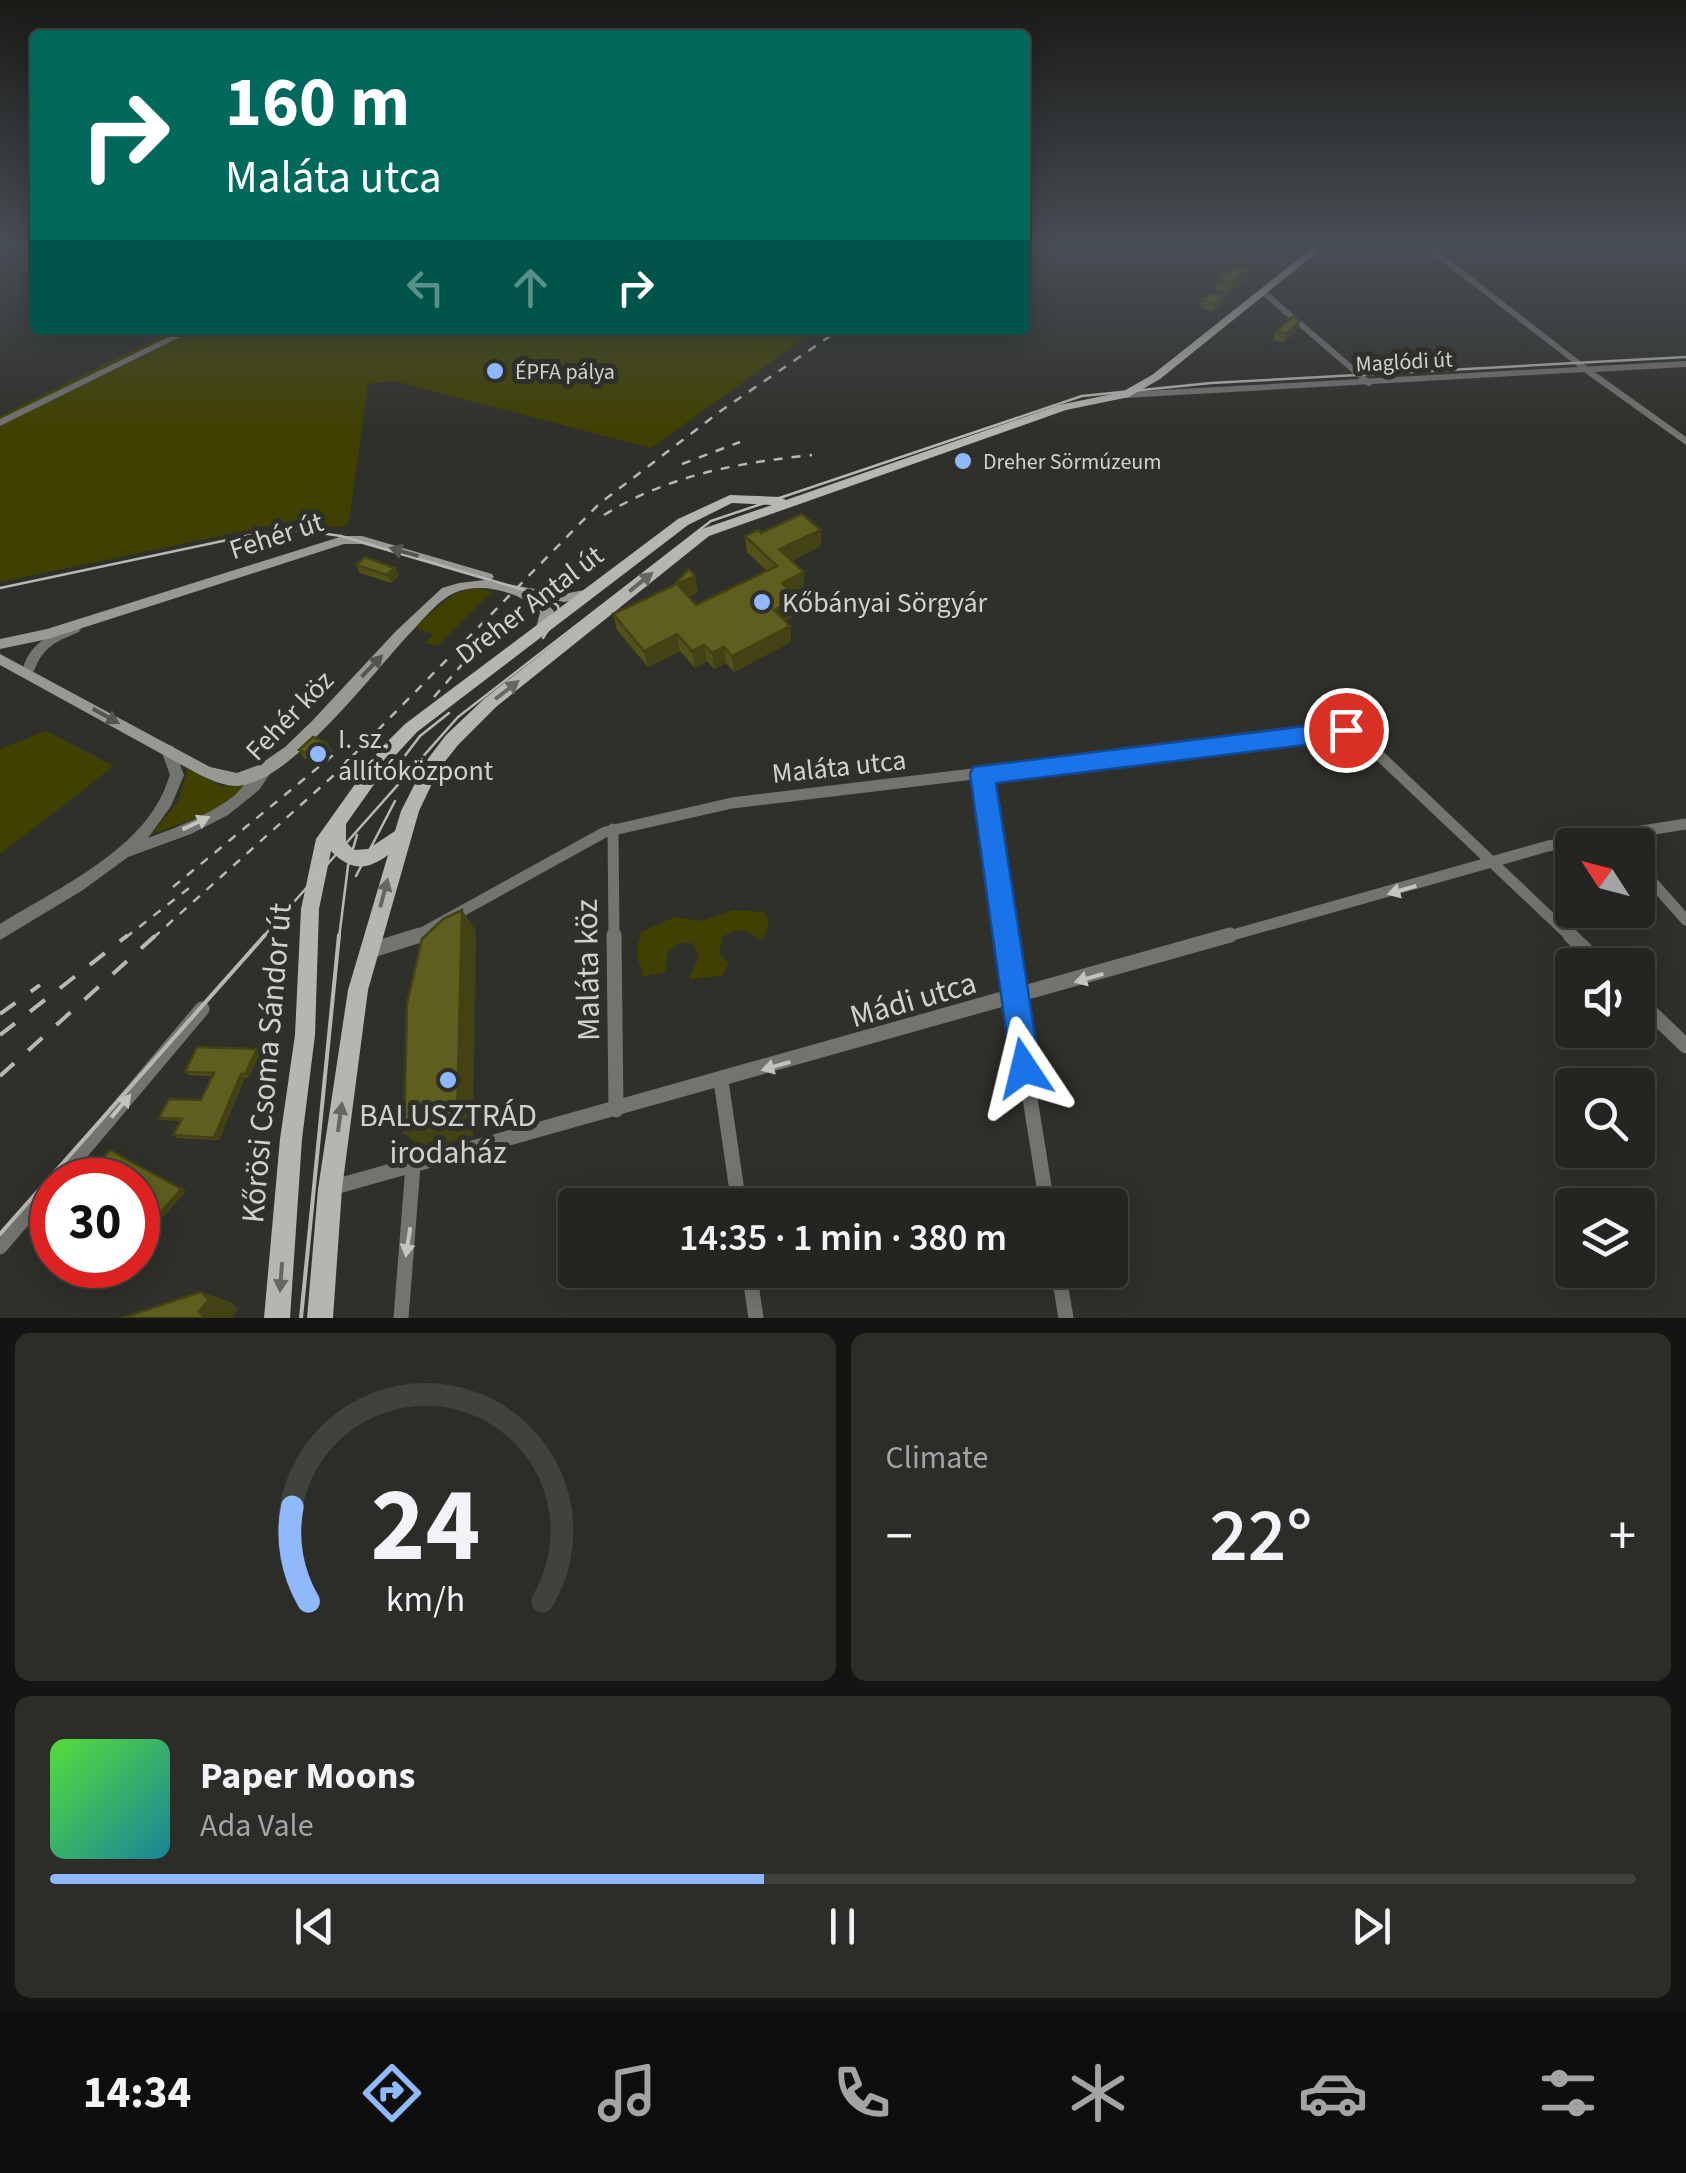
<!DOCTYPE html>
<meta charset="utf-8">
<style>
:root{--surface:#242420;--page:#2c2c29;--text:#f1f3f6;--muted:#a3a4a5;--line:#41413e;--accent:#8fb8fd}
body{margin:0;font-family:"Source Sans 3",sans-serif;background:var(--page);color:var(--text);height:100vh;display:flex;flex-direction:column;font-size:38px;white-space:nowrap}
*{box-sizing:border-box;margin:0}
p{font-size:32px;color:var(--muted)}
.icon{flex:none;width:55px;height:55px;fill:none;stroke:currentColor;stroke-width:2;stroke-linecap:round;stroke-linejoin:round}
.map{position:relative;height:1318px;overflow:hidden}
.panel{display:flex;flex-direction:column;gap:15px;padding:15px;background:#141412;flex:1}
.panel>*{flex:none}
.top-card{position:absolute;left:30px;top:30px;width:1000px;height:305px;border-radius:10px;box-shadow:0 5px 25px #0003,0 0 0 2px var(--line);background:#00695c;color:#fff;overflow:hidden}
.needle{width:65px;rotate:306deg}
.controls{position:absolute;left:1555px;top:828px;display:grid;gap:20px}
.controls a{display:grid;place-items:center;width:100px;height:100px;border-radius:10px;background:var(--surface);box-shadow:0 5px 25px #0003,0 0 0 2px var(--line);font-size:50px}
.speed{position:absolute;left:30px;top:1158px;display:flex;gap:20px;font-size:50px;font-weight:700;text-align:center}
.speed>*{display:grid;place-content:center;width:130px;height:130px;border-radius:50%;background:var(--surface);box-shadow:0 5px 25px #0003,0 0 0 2px var(--line);line-height:1}
.speed .limit{border:15px solid #d22;background:#fff;color:#111}
.pin{position:absolute;display:grid;place-items:center;width:85px;height:85px;color:#fff;margin:-42px;border:5px solid #fff;border-radius:50%;box-shadow:0 2px 10px #0007}
.me{position:absolute;width:110px;margin:-55px;rotate:350deg;stroke-linejoin:round;filter:drop-shadow(0 0 8px #0008)}
.turn{display:flex;align-items:center;gap:35px;height:210px;padding:0 30px;font-size:45px}
.turn .icon{width:130px;height:130px;stroke-width:2.5}
.turn b{display:block;font-size:70px;line-height:85px}
.lanes{display:flex;align-items:center;height:95px;padding:0 30px;background:#0003;justify-content:center;gap:50px;direction:ltr}
.lanes .off{opacity:.35}
.big{font-size:75px;font-weight:600;line-height:1.1}
.panel .card{flex:1;display:flex;flex-direction:column;justify-content:center;gap:15px;min-width:0;padding:0 35px;border-radius:15px;background:var(--page)}
.panel .dial{align-items:center;gap:0}
.dial svg{height:260px;overflow:visible;fill:none;stroke:var(--line);stroke-width:7;stroke-linecap:round;text-anchor:middle}
.dial text{fill:var(--text);stroke:none}
.song{display:flex;align-items:center;gap:30px}
.cover{width:120px;height:120px;border-radius:15px;background:linear-gradient(135deg,hsl(110 70% 55%),hsl(190 70% 35%))}
.played{height:10px;border-radius:5px;background:linear-gradient(90deg,var(--accent) 45%,var(--line) 45%)}
.keys{display:flex;justify-content:space-around;direction:ltr}
.heat{display:flex;justify-content:space-between;align-items:center;font-size:55px;direction:ltr}
.panel .tiles{flex:1;display:grid;gap:15px;grid-template-columns:1fr 1fr}
.card:last-child{grid-column:span 2}
.trip{position:absolute;left:558px;top:1188px;width:570px;height:100px;border-radius:10px;background:var(--surface);box-shadow:0 5px 25px #0003,0 0 0 2px var(--line);font-weight:600;line-height:100px;text-align:center}
.menu{display:flex;height:160px;justify-content:space-around;align-items:center;background:#0e0e0d;color:var(--muted)}
.menu .icon{width:70px;height:70px}
.menu .selected{color:var(--accent)}
.menu b{font-size:45px;color:var(--text)}
.map>svg:first-child{display:block}
.green{fill:#404100}
.lines{fill:none;stroke-linecap:round;stroke-linejoin:round}
.minor-far2{stroke:#737370;stroke-width:6}
.minor-far1{stroke:#737370;stroke-width:11}
.minor{stroke:#737370;stroke-width:15}
.tertiary{fill:#737370;fill-rule:evenodd}
.secondary{fill:#999994;fill-rule:evenodd}
.primary{fill:#b6b6b0;fill-rule:evenodd}
.tram-far1{stroke:#b7b8b3;stroke-width:2.5}
.tram{stroke:#b7b8b3;stroke-width:4}
.rail-far1{stroke:#b7b8b3;stroke-width:2.5;stroke-dasharray:9 9;stroke-linecap:butt}
.rail{stroke:#b7b8b3;stroke-width:4;stroke-dasharray:19 19;stroke-linecap:butt}
.wall{fill:#51521a}
.shaded-wall{fill:#424215}
.building{fill:#5e5f1e;stroke:#424215;stroke-width:2.5}
.oneway{fill:#55554f}
.oneway2{fill:#666660}
.oneway3{fill:#c3c4c0}
.route{fill:#1a73e8;stroke:#114b97;stroke-width:2.5}
.poi-dot{fill:#8fb8fd;stroke:#30302a;stroke-width:4}
.labels{text-anchor:middle;stroke-width:10;stroke-linejoin:round;paint-order:stroke}
.far-street-label{font-size:22px;fill:#d1d2ce;stroke:#30302a}
.far-poi-label{font-size:22px;fill:#d1d2ce;stroke:#30302a;text-anchor:start}
.street-label{font-size:28px;fill:#d1d2ce;stroke:#30302a}
.poi-label{font-size:28px;fill:#d1d2ce;stroke:#30302a;text-anchor:start}
.near-street-label{font-size:32px;fill:#d1d2ce;stroke:#30302a}
.near-poi-label{font-size:32px;fill:#d1d2ce;stroke:#30302a}
</style>
<div class="map">
<svg width="1686" height="1318" viewBox="0 0 1686 1318">
<rect width="100%" height="100%" fill="#30302a"/>
<path class="green" d="M175 330H816L651 448 394 381 368 384 349 521 344 527 268 526 0 582V416Z
M475 588 491 592 437 646 425 643 433 634 418 629V624L454 594Z
M46 731 114 766 0 854V749Z
M188 769 223 787 252 782 210 813 152 834 178 802Z
M734 910 764 912 769 922 763 940 741 929 723 936 719 952 728 963 722 976 689 979 699 954 692 943H678L668 952 665 972 643 977 636 952 641 932 675 917 702 921Z"/>
<g class="lines">
<path class="minor-far2" d="M1427 246 1587 370
M1263 292 1369 383"/>
<path class="minor-far1" d="M982 775 1004 938
M613 829 614 938
M1638 866 1686 920
M413 938 605 832 732 803 1340 730 1362 739 1572 938
M1222 938 1548 846 1686 824"/>
<path class="minor" d="M614 935 616 1110
M1004 935 1047 1205
M1570 935 1601 965
M369 951 420 935
M1638 1000 1686 1046
M721 1081 739 1205
M58 1180 202 1009
M331 1188 1230 935
M0 1247 52 1186
M749 1270 756 1318
M1058 1270 1066 1318
M401 1318 413 1166"/>
<path class="tertiary" d="M183 330H194L0 426V419Z
M1686 361V367L1595 372 1686 437V445L1584 372 1125 398 1120 395 1125 392Z
M75 625 79 626 81 629 79 632C52 643 42 648 32 676H24L22 673C27 645 50 633 75 625Z
M168 745 173 746 184 775 171 806 148 838C178 827 210 815 235 795 242 789 256 768 262 766 265 765 267 767 270 767L272 771 259 790 228 815 191 834 128 857 83 890 0 940V924C53 891 132 855 161 797 165 790 167 782 170 775L161 750 163 746Z"/>
<path class="secondary" d="M343 536H362L492 574 494 577 489 581 564 594 589 589 595 593 594 596 564 602 540 597 554 611 550 629 543 634 536 629 540 612C521 592 481 581 454 593 439 600 425 617 414 629 376 668 292 783 237 786 224 786 211 780 200 775L0 665V654L210 767 237 773 259 765 285 747 312 721 396 631 442 588 459 583 485 580 362 544H344L48 639 0 649V639L47 629Z"/>
<path class="primary" d="M1315 246H1325L1160 379 1129 397 1066 410 709 536 496 707 458 745 439 769 419 811 368 990 342 1189 333 1318H307L318 1189 348 990 388 855C366 871 351 871 331 851L319 909 315 1035 302 1139 290 1318H264L280 1139 295 1035 301 909 316 839 380 749 405 724 678 519 730 495 780 497 786 500 1059 405 1122 392 1152 375ZM732 503 772 505 699 530 484 699 446 735 427 760 401 811 395 831 368 849 354 850 346 842V824L392 759 417 732 688 525Z"/>
<path class="tram-far1" d="M0 588 251 535 299 530 341 536 545 596 558 606 559 613 543 638
M391 774 420 736 449 713
M356 876 395 801
M262 938 458 717 711 521 1082 396 1211 383 1686 357
M339 938 348 866 357 835"/>
<path class="tram" d="M0 1234 265 935
M301 1318 339 935"/>
<path class="rail-far1" d="M1025 252 1041 246
M682 464 740 442
M604 515C669 475 737 463 812 455
M434 697 502 618
M173 887 343 747
M125 938 193 885
M153 938 333 776 599 504 722 410 839 330"/>
<path class="rail" d="M0 1014 40 985
M0 1035 128 935
M0 1076 156 935"/>
</g>
<path class="wall" d="M1249 269 1245 280 1228 294 1215 290 1218 279Z
M1224 297 1221 305 1212 312 1200 307 1202 300Z
M1300 321 1297 330 1283 343 1273 340 1276 331Z
M761 533 821 546 791 561 804 572V589L794 594 797 598 798 614 785 621 790 626 791 642 734 672 726 663 714 669 707 661 695 668 680 651 648 667 617 630 613 614 695 576 698 592 688 597 696 605 767 571 747 552 745 536Z
M356 565 395 568 399 576 391 583 360 573Z
M327 743 332 751 318 764 304 758 299 750Z
M261 1052 249 1077H245L219 1140 178 1138 173 1135 181 1121 163 1120 159 1118 201 1100 213 1076 189 1075 185 1072Z"/>
<path class="shaded-wall" d="M1249 269 1245 280 1228 294 1231 283Z
M1224 297 1221 305 1212 312 1215 304Z
M1300 321 1297 330 1283 343 1286 334Z
M821 530V546L780 566 779 549Z
M395 568 399 576 391 583 387 575Z
M804 572V589L783 599 782 583Z
M695 576 698 592 680 601 677 584Z
M797 598 798 614 775 626 774 610Z
M790 626 791 642 734 672 732 656Z
M677 634 680 651 648 667 644 651Z
M704 645 707 661 695 668 692 651Z
M724 647 726 663 714 669 712 653Z
M327 743 332 751 318 764 312 756Z
M462 910 476 931 473 1136 423 1149 404 1133Z
M257 1049 261 1052 249 1077 245 1074Z
M241 1074 245 1077 219 1140 214 1138Z
M115 1153 186 1191 138 1246V1238Z
M201 1292 231 1302 238 1309 232 1318H205L199 1312Z"/>
<path class="building" d="M1236 265 1249 269 1231 283 1218 279Z
M1211 293 1224 297 1215 304 1202 300Z
M1293 316 1300 321 1286 334 1276 331Z
M802 514 821 530 779 549 804 572 782 583 797 598 774 610 790 626 732 656 724 647 712 653 704 645 692 651 677 634 644 651 613 614 673 586 689 569 695 576 677 584 696 605 777 566 745 536 758 530 761 533Z
M365 557 395 568 387 575 356 565Z
M313 737 327 743 312 756 299 750Z
M462 910 457 1120 404 1133 407 1004 422 939 443 919Z
M197 1047 257 1049 245 1074H241L214 1138 173 1135 182 1119 159 1118 169 1099 201 1100 214 1073 185 1072Z
M110 1150 181 1189 138 1238V1180H84Z
M52 1202V1221L42 1214Z
M201 1292 209 1299 199 1312 205 1318H122Z"/>
<defs><path id="oneway-solid" d="M-6-.8H1V-3.2L6.5 0L1 3.2V.8H-6Z" transform="scale(2.5)"/></defs>
<g class="oneway">
<use href="#oneway-solid" transform="translate(404 552) rotate(-164)"/>
<use href="#oneway-solid" transform="translate(372 666) rotate(-46)"/>
<use href="#oneway-solid" transform="translate(106 716) rotate(29)"/>
</g>
<g class="oneway2">
<use href="#oneway-solid" transform="translate(641 582) rotate(-39)"/>
<use href="#oneway-solid" transform="translate(507 690) rotate(-38)"/>
<use href="#oneway-solid" transform="translate(384 893) rotate(-75)"/>
<use href="#oneway-solid" transform="translate(340 1117) rotate(-82)"/>
<use href="#oneway-solid" transform="translate(281 1277) rotate(94)"/>
</g>
<g class="oneway3">
<use href="#oneway-solid" transform="translate(196 823) rotate(-25)"/>
<use href="#oneway-solid" transform="translate(1402 890) rotate(164)"/>
<use href="#oneway-solid" transform="translate(1089 978) rotate(164)"/>
<use href="#oneway-solid" transform="translate(776 1066) rotate(164)"/>
<use href="#oneway-solid" transform="translate(121 1106) rotate(-50)"/>
<use href="#oneway-solid" transform="translate(408 1242) rotate(99)"/>
</g>
<linearGradient id="sky" x2="0" y2="1"><stop stop-color="#1a1a17"/><stop offset="0.57" stop-color="#484e55"/><stop offset="1" stop-color="#484e55" stop-opacity="0"/></linearGradient>
<rect width="1686" height="431" fill="url(#sky)"/>
<path class="route" d="M1346 721 1358 730 1346 740 996 783 1040 1068 1035 1080 1024 1084 1013 1080 970 774 973 767Z"/>
<g class="poi-dot">
<circle cx="495" cy="371" r="10"/>
<circle cx="963" cy="461" r="10"/>
<circle cx="762" cy="602" r="10"/>
<circle cx="318" cy="754" r="10"/>
<circle cx="448" cy="1080" r="10"/>
</g>
<g class="labels">
<g class="far-street-label">
<text transform="translate(1404 361) rotate(-3)" y="8">Maglódi út</text>
</g>
<g class="far-poi-label">
<text x="515" y="379">ÉPFA pálya</text>
<text x="983" y="469">Dreher Sörmúzeum</text>
</g>
<g class="street-label">
<text transform="translate(276 535) rotate(-18)" y="10">Fehér út</text>
<text transform="translate(529 604) rotate(-37)" y="10">Dreher Antal út</text>
<text transform="translate(289 715) rotate(-46)" y="10">Fehér köz</text>
<text transform="translate(839 766) rotate(-6)" y="10">Maláta utca</text>
</g>
<g class="poi-label">
<text x="782" y="612">Kőbányai Sörgyár</text>
<text x="338" y="748">I. sz.<tspan x="338" dy="32">állítóközpont</tspan></text>
</g>
<g class="near-street-label">
<text transform="translate(587 970) rotate(-91)" y="11">Maláta köz</text>
<text transform="translate(913 999) rotate(-16)" y="11">Mádi utca</text>
<text transform="translate(266 1063) rotate(-85)" y="11">Kőrösi Csoma Sándor út</text>
</g>
<g class="near-poi-label">
<text x="448" y="1126">BALUSZTRÁD<tspan x="448" dy="37">irodaház</tspan></text>
</g>
</g>
</svg>
<div class="controls">
<a><svg class="needle" viewBox="-14 -14 28 28"><path d="M0-13l5 13h-10z" fill="#e53935"/><path d="M0 13l5-13h-10z" fill="#a3a4a5"/></svg></a>
<a><svg class="icon" aria-label="sound" viewBox="0 0 24 24"><path d="M4 9h4l5-4v14l-5-4H4zM17 9q2 3 0 6"/></svg></a>
<a><svg class="icon" aria-label="search" viewBox="0 0 24 24"><circle cx="10" cy="10" r="6"/><path d="M15 15l6 6"/></svg></a>
<a><svg class="icon" aria-label="layers" viewBox="0 0 24 24"><path d="M12 4l9 5-9 5-9-5zM3 14l9 5 9-5"/></svg></a>
</div>
<div class="speed"><div class="limit">30</div></div>
<div class="pin" style="left:1346px;top:730px;background:#d93025"><svg class="icon" aria-label="arrive" viewBox="0 0 24 24"><path d="M6 21V4h12l-3 4 3 4H6"/></svg></div>
<svg class="me" style="left:1024px;top:1068px" viewBox="-20 -20 40 40"><path d="M0-17L14 15 0 8-14 15z" fill="#1a73e8" stroke="#fff" stroke-width="4"/></svg>
<div class="trip">14:35 · 1 min · 380 m</div>
<div class="top-card">
<div class="turn"><svg class="icon" aria-label="right" viewBox="0 0 24 24"><path d="M7 20v-9h11M14 6l5 5-5 5"/></svg><div><b>160 m</b>Maláta utca</div></div>
<div class="lanes"><svg class="icon off" aria-label="left" viewBox="0 0 24 24"><path d="M17 20v-9H6M10 6l-5 5 5 5"/></svg><svg class="icon off" aria-label="ahead" viewBox="0 0 24 24"><path d="M12 20V5M6 11l6-6 6 6"/></svg><svg class="icon" aria-label="right" viewBox="0 0 24 24"><path d="M7 20v-9h11M14 6l5 5-5 5"/></svg></div>
</div>
</div>
<section class="panel">
<div class="tiles">
<div class="card dial"><svg viewBox="0 0 100 80">
<path d="M14 69A42 42 0 1 1 86 69"/>
<path d="M14 69A42 42 0 0 1 9 40" stroke="#8fb8fd"/>
<text x="50" y="56" font-size="32" font-weight="700">24</text>
<text x="50" y="72" font-size="11">km/h</text>
</svg></div>
<div class="card"><p>Climate</p>
<div class="heat"><a>−</a><b class="big">22°</b><a>+</a></div>
</div>
<div class="card">
<div class="song"><i class="cover"></i><div><b>Paper Moons</b><p>Ada Vale</p></div></div>
<div class="played"></div>
<div class="keys"><svg class="icon" aria-label="previous" viewBox="0 0 24 24"><path d="M18 5L8 12l10 7zM5 5v14"/></svg><svg class="icon" aria-label="pause" viewBox="0 0 24 24"><path d="M8 5v14M16 5v14"/></svg><svg class="icon" aria-label="next" viewBox="0 0 24 24"><path d="M6 5l10 7-10 7zM19 5v14"/></svg></div>
</div>
</div>
</section>
<nav class="menu">
<b>14:34</b>
<svg class="icon selected" aria-label="directions" viewBox="0 0 24 24"><path d="M12 3l9 9-9 9-9-9zM9 14v-3h6M13 9l2 2-2 2"/></svg>
<svg class="icon" aria-label="music" viewBox="0 0 24 24"><path d="M9 18V5l10-2v13"/><circle cx="6" cy="18" r="3"/><circle cx="16" cy="16" r="3"/></svg>
<svg class="icon" aria-label="phone" viewBox="0 0 24 24"><path d="M5 4h4l2 5-3 2q2 4 5 5l2-3 5 2v4C11 20 4 13 5 4z"/></svg>
<svg class="icon" aria-label="climate" viewBox="0 0 24 24"><path d="M12 3v18M4 7l16 10M4 17L20 7"/></svg>
<svg class="icon" aria-label="car" viewBox="0 0 24 24"><path d="M5 17H2v-5l4-1 3-4h7l3 4 3 1v5h-3M9 17h6M6 11h13"/><circle cx="7" cy="17" r="2"/><circle cx="17" cy="17" r="2"/></svg>
<svg class="icon" aria-label="filters" viewBox="0 0 24 24"><path d="M4 7h16M4 17h16"/><circle cx="9" cy="7" r="2"/><circle cx="15" cy="17" r="2"/></svg>
</nav>
